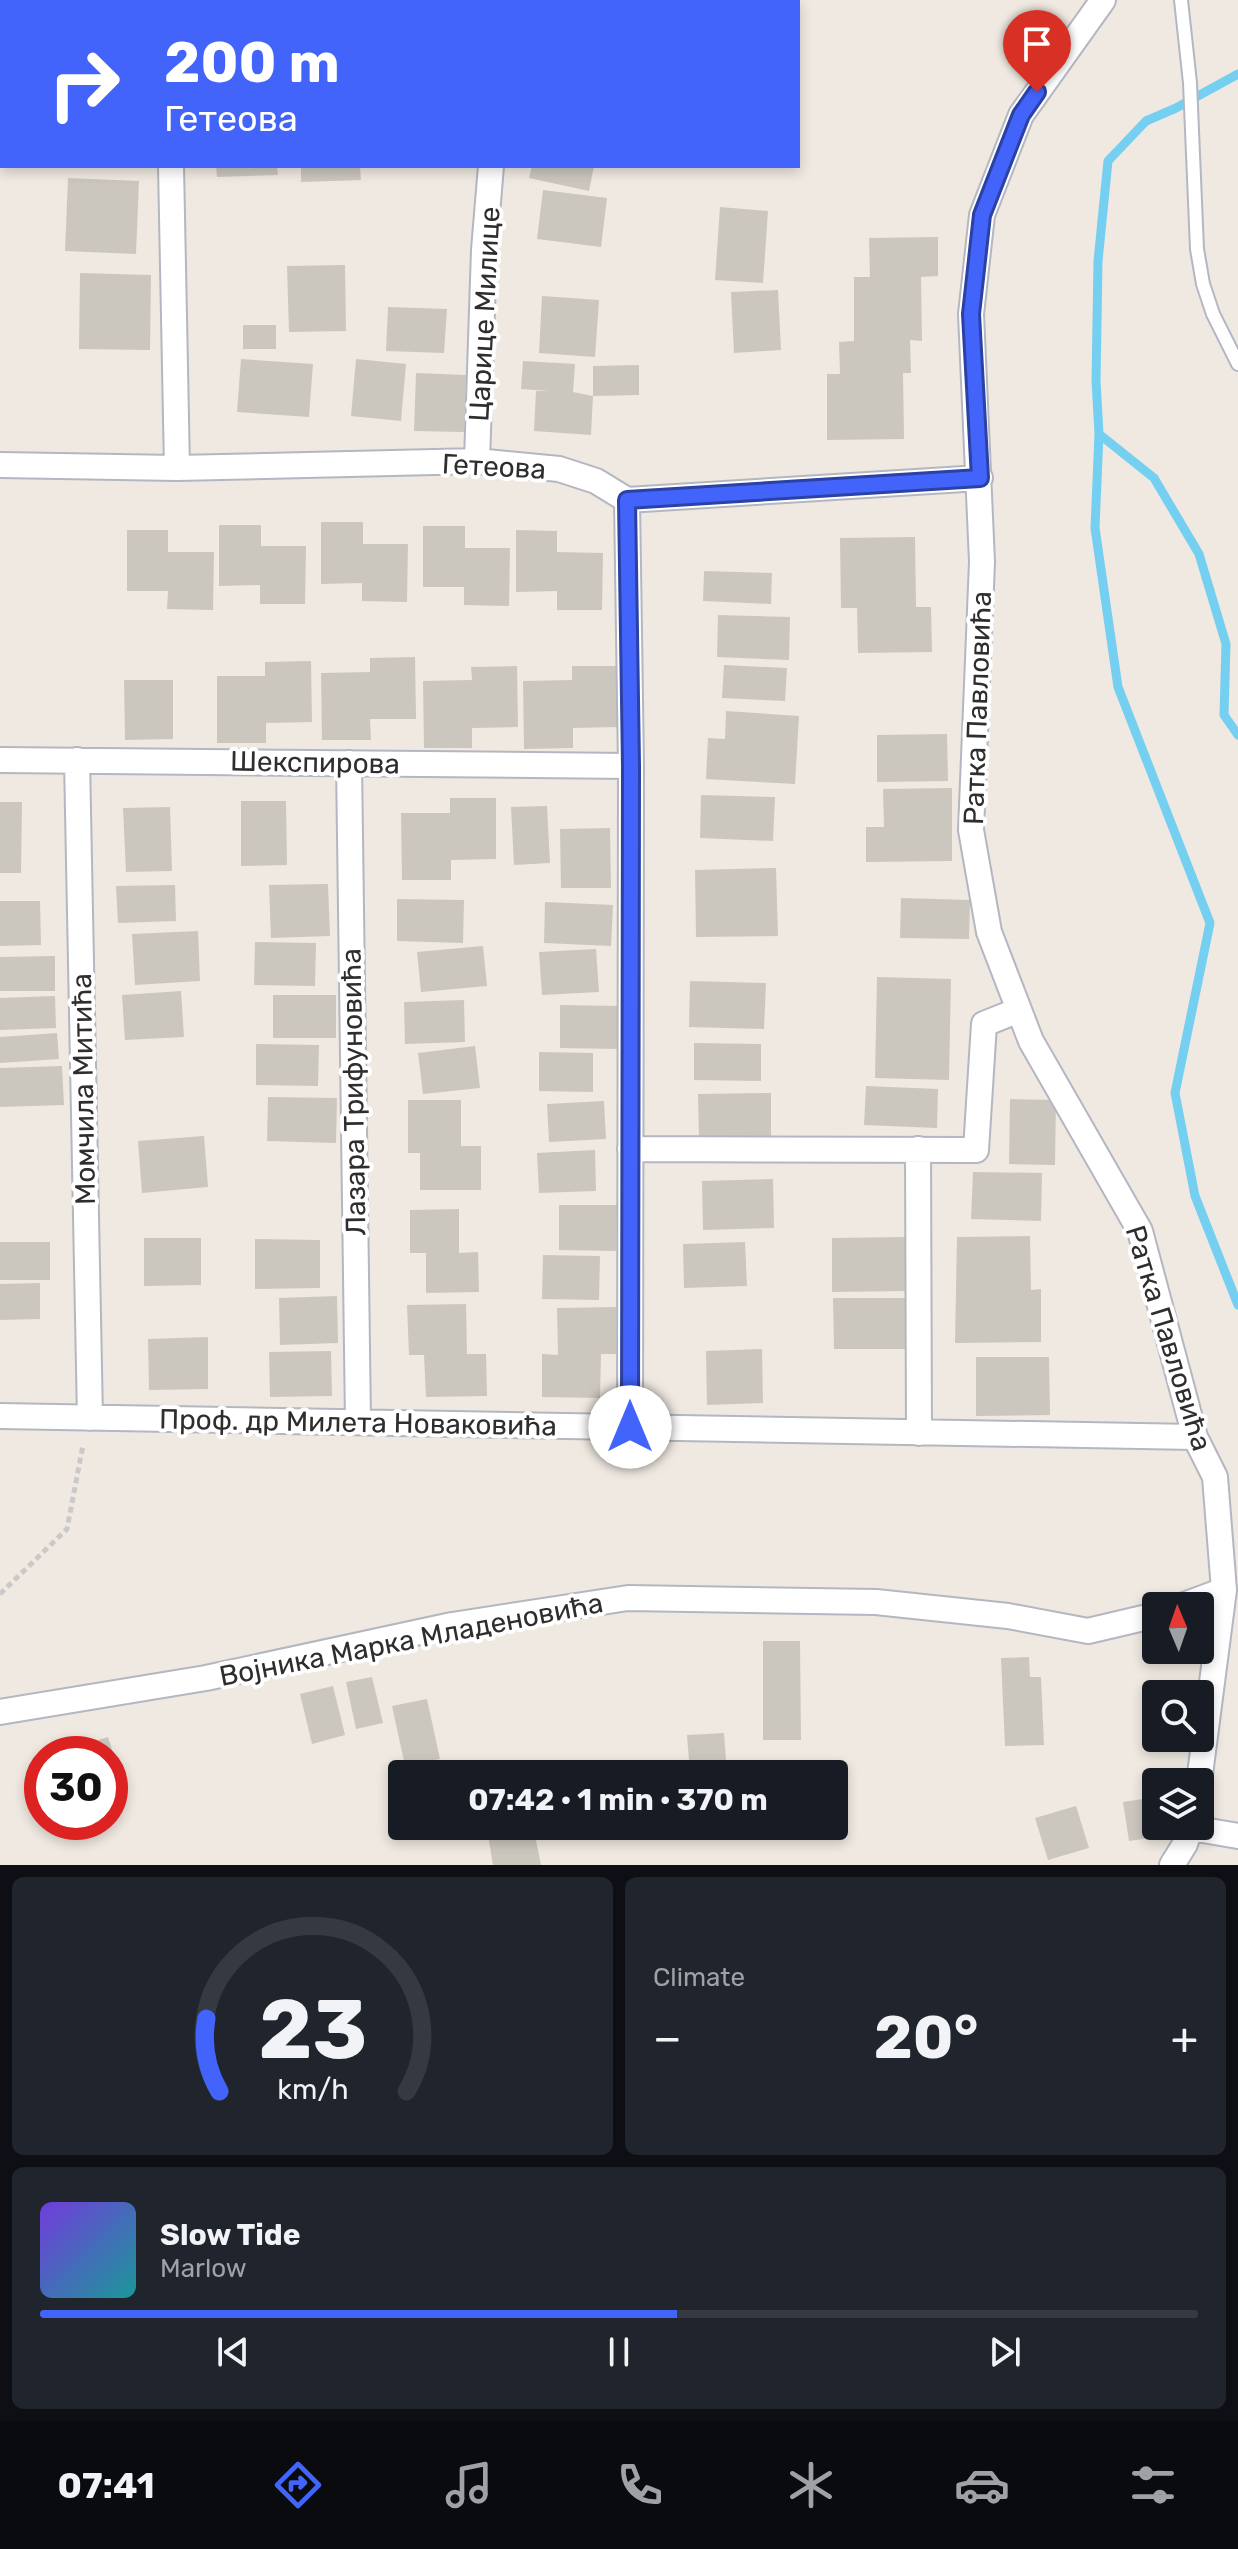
<!DOCTYPE html>
<meta charset="utf-8">
<style>
:root{--surface:#171b24;--page:#20242c;--text:#f1f3f6;--muted:#9ea1a6;--line:#363941;--accent:#4264fb}
body{margin:0;font-family:Rubik,sans-serif;background:var(--page);color:var(--text);height:100vh;display:flex;flex-direction:column;font-size:30px;white-space:nowrap}
*{box-sizing:border-box;margin:0}
p{font-size:26px;color:var(--muted)}
.icon{flex:none;width:44px;height:44px;fill:none;stroke:currentColor;stroke-width:2;stroke-linecap:round;stroke-linejoin:round}
.map{position:relative;height:1865px;overflow:hidden}
.panel{display:flex;flex-direction:column;gap:12px;padding:12px;background:#0d0f14;flex:1}
.panel>*{flex:none}
.hud{position:absolute;left:0px;top:0px;width:800px;height:168px;box-shadow:0 4px 12px #0003;background:#4264fb;color:#fff;overflow:hidden}
.needle{width:52px;rotate:358deg}
.tools{position:absolute;left:1142px;top:1592px;display:grid;gap:16px}
.tools a{display:grid;place-items:center;width:72px;height:72px;border-radius:8px;background:var(--surface);box-shadow:0 4px 12px #0003;font-size:40px}
.speed{position:absolute;left:24px;top:1736px;display:flex;gap:16px;font-size:40px;font-weight:700;text-align:center}
.speed>*{display:grid;place-content:center;width:104px;height:104px;border-radius:50%;background:var(--surface);box-shadow:0 4px 12px #0003;line-height:1}
.speed .limit{border:12px solid #d22;background:#fff;color:#111}
.pin{position:absolute;display:grid;place-items:center;width:68px;height:68px;color:#fff;margin:-82px -34px;border-radius:50% 50% 50% 0;rotate:-45deg;box-shadow:0 0 8px #0007}
.pin .icon{rotate:45deg}
.me{position:absolute;width:88px;margin:-44px;rotate:0deg;stroke-linejoin:round;filter:drop-shadow(0 0 6px #0008)}
.turn{display:flex;align-items:center;gap:28px;height:168px;padding:0 32px;font-size:36px}
.turn .icon{width:104px;height:104px;stroke-width:2.5}
.turn b{display:block;font-size:56px;line-height:68px}
.big{font-size:60px;font-weight:700;line-height:1.1}
.panel .widget{flex:1;display:flex;flex-direction:column;justify-content:center;gap:12px;min-width:0;padding:0 28px;border-radius:12px;background:var(--page)}
.panel .dial{align-items:center;gap:0}
.dial svg{height:208px;overflow:visible;fill:none;stroke:var(--line);stroke-width:7;stroke-linecap:round;text-anchor:middle}
.dial text{fill:var(--text);stroke:none}
.song{display:flex;align-items:center;gap:24px}
.cover{width:96px;height:96px;border-radius:12px;background:linear-gradient(135deg,hsl(260 70% 55%),hsl(180 70% 35%))}
.played{height:8px;border-radius:4px;background:linear-gradient(90deg,var(--accent) 55%,var(--line) 55%)}
.keys{display:flex;justify-content:space-around;direction:ltr}
.heat{display:flex;justify-content:space-between;align-items:center;font-size:44px;direction:ltr}
.panel .tiles{flex:1;display:grid;gap:12px;grid-template-columns:1fr 1fr}
.widget:last-child{grid-column:span 2}
.trip{position:absolute;left:388px;top:1760px;width:460px;height:80px;border-radius:8px;background:var(--surface);box-shadow:0 4px 12px #0003;font-weight:700;line-height:80px;text-align:center}
.tab-bar{display:flex;height:128px;justify-content:space-around;align-items:center;background:#090b0e;color:var(--muted)}
.tab-bar .icon{width:56px;height:56px}
.tab-bar .selected{color:var(--accent)}
.tab-bar b{font-size:36px;color:var(--text)}
.map>svg:first-child{display:block}
.lines{fill:none;stroke-linecap:round;stroke-linejoin:round}
.stream{stroke:#75cff0;stroke-width:9}
.building{fill:#cbc7bf}
.lane-casing{stroke:#b4b7c1;stroke-width:16}
.street-casing{stroke:#b4b7c1;stroke-width:28}
.path{stroke:#c9c9c9;stroke-width:5;stroke-dasharray:6 4;stroke-linecap:butt}
.lane{stroke:#fff;stroke-width:12}
.street{stroke:#fff;stroke-width:24}
.route-casing{stroke:#2b41a3;stroke-width:20}
.route{stroke:#4264fb;stroke-width:14}
.labels{text-anchor:middle;stroke-width:8;stroke-linejoin:round;paint-order:stroke}
.street-label{font-size:28px;fill:#2e2e2e;stroke:#fff}
</style>
<div class="map">
<svg width="1238" height="1865" viewBox="0 0 1238 1865">
<rect width="100%" height="100%" fill="#efe9e1"/>
<g class="lines">
<path class="stream" d="M1238 74 1176 108 1146 121 1108 161 1098 261 1096 381 1099 434 1154 478 1199 554 1226 644 1224 715 1238 735
M1099 434 1095 528 1118 687 1210 923 1175 1093 1195 1196 1238 1305"/>
</g>
<path class="building" d="M216 166H277L278 175 217 177Z
M301 166H360L361 180 301 182Z
M532 166H594L589 191 529 178Z
M68 178 139 181 136 254 65 251Z
M543 190 607 198 601 247 537 239Z
M720 207 768 211 763 283 715 280Z
M938 237V276L921 277 922 341 910 340 911 373H903L904 439 827 440V374H840L839 342 854 341V277H870L869 238Z
M345 265 346 331 289 332 287 266Z
M80 273 151 275 150 350 79 349Z
M778 290 781 350 734 353 731 292Z
M542 296 599 300 595 357 539 353Z
M388 307 447 309 444 353 386 351Z
M243 325H276V349H243Z
M241 359 313 364 309 417 237 412Z
M356 359 406 364 401 421 351 416Z
M523 361 575 364 573 392 593 396V366L639 365V395L593 396 591 435 534 431 536 391H549L521 389Z
M416 373 466 375 464 432 414 431Z
M321 522H363V544H408L407 602 362 601V583L321 584Z
M219 525H261V546H306L305 604H260V585L219 586Z
M423 526H465V548H510L509 606 464 605V587H423Z
M127 530H168V552H214L213 610 167 609 168 591H127Z
M516 530 557 531V552L603 553 602 610H557V591L516 592Z
M915 537 916 607H931L932 652 858 653 857 608H841L840 538Z
M704 571 772 573 771 604 703 601Z
M718 615 790 617 789 660 717 657Z
M415 657 416 719H370L371 740H322L321 673 370 672V658Z
M311 661 312 722 266 723V743H217V676H265V662Z
M724 665 787 668 785 701 722 698Z
M517 666 518 727 472 728V748H424L423 681 472 680 471 667Z
M572 666H618V727L573 728V748L524 749 523 681 572 680Z
M124 680H173V739L125 740Z
M726 711 799 716 795 784 706 779 708 738 725 739Z
M947 734 948 781 877 782V735Z
M952 788V861L866 862V827H884L883 789Z
M701 795 775 797 773 841 700 838Z
M450 798H496V859L451 860V880H402L401 813H450Z
M241 801H286L287 865 241 866Z
M0 802H22L21 873H0Z
M547 806 550 863 514 865 511 807Z
M170 807 172 871 126 872 123 808Z
M610 828 611 888H561L560 829Z
M776 868 778 936 696 937 695 870Z
M328 884 330 936 271 938 269 885Z
M175 885 176 921 118 923 116 886Z
M901 898 970 900 969 939 900 938Z
M397 899 464 900 463 943 397 941Z
M0 901H40L41 945 0 946Z
M545 902 613 905 611 946 544 943Z
M198 931 200 981 135 985 132 934Z
M255 942 316 943 315 986 254 985Z
M483 946 487 986 421 992 417 952Z
M596 949 599 992 542 995 539 952Z
M55 956V991H0V957Z
M877 977 951 979 949 1080 875 1078Z
M690 981 766 983 764 1029 689 1027Z
M181 991 184 1037 125 1040 122 995Z
M273 995H336V1038H273Z
M55 996 56 1028 0 1030V998Z
M464 1000 465 1042 405 1044 404 1002Z
M560 1005 620 1006V1049L560 1048Z
M57 1033 59 1059 0 1063V1037Z
M694 1043 761 1044V1081L694 1080Z
M256 1044 319 1045 318 1086 256 1085Z
M475 1046 480 1088 423 1094 418 1053Z
M539 1052 593 1053V1092L539 1091Z
M62 1066 64 1105 0 1107V1068Z
M866 1086 938 1089 937 1128 864 1125Z
M771 1093V1139H699L698 1094Z
M268 1097 337 1098 336 1143 267 1141Z
M1010 1099 1056 1100 1055 1165 1009 1164Z
M408 1100H461V1146H481V1190H420V1153H408Z
M604 1101 606 1139 549 1142 547 1104Z
M204 1136 208 1187 142 1193 138 1141Z
M595 1150 596 1191 539 1193 537 1153Z
M973 1172 1042 1173 1041 1221 971 1219Z
M773 1179 774 1228 703 1230 702 1181Z
M559 1205H617L616 1251 559 1250Z
M459 1209V1253L478 1252 479 1292 426 1293V1253H410V1210Z
M1030 1236 1031 1290 1041 1289V1342L955 1343 957 1237Z
M905 1237 906 1291 832 1292V1238Z
M144 1238H201V1285L144 1286Z
M255 1239 320 1240V1288L255 1289Z
M0 1242H50V1280H0Z
M745 1242 747 1286 684 1288 683 1244Z
M543 1255 600 1256 599 1300 542 1299Z
M40 1283V1319L0 1320V1284Z
M337 1296 338 1343 280 1345 279 1298Z
M833 1298H906V1349H834Z
M466 1304 467 1354H486L487 1396 426 1397 424 1355H409L407 1305Z
M616 1307V1354H601L600 1398 542 1397V1354L558 1355 557 1308Z
M208 1337V1389L149 1390 148 1339Z
M762 1349 763 1403 707 1405 706 1351Z
M331 1351 332 1396 270 1397 269 1352Z
M976 1357H1049L1050 1415 976 1416Z
M763 1641H800L801 1740H763Z
M1029 1657 1030 1677H1041L1044 1745 1005 1746 1001 1658Z
M372 1677 383 1723 356 1729 346 1682Z
M333 1686 345 1735 312 1744 300 1694Z
M427 1699 440 1759 405 1766 392 1706Z
M724 1733 727 1774H690L687 1735Z
M108 1737 126 1794 110 1799V1754H72L70 1749Z
M1156 1797V1826H1176L1178 1834 1129 1841 1123 1802Z
M1076 1806 1089 1848 1048 1860 1035 1818Z
M533 1826 541 1865H493L488 1835Z"/>
<g class="lines">
<g class="lane-casing">
<path id="lane" d="M1181 0 1190 83 1197 249 1203 284 1213 314 1238 364"/>
</g>
<g class="street-casing">
<path id="street" d="M168 0V2
M1103 0 1021 115 982 215 971 314 982 562 971 830 989 932 1031 1041 1140 1231 1195 1437 1215 1477 1224 1590 1199 1782
M509 2 510 0
M171 166 177 468
M477 461 484 250 491 166
M0 465 177 468 477 461 559 469 596 481 627 500 980 478
M627 500 631 766 630 1427
M0 760 631 766
M77 760 90 1418
M349 763 358 1421
M630 1149 976 1150 984 1024 1019 1010
M918 1149 919 1433
M0 1416 1195 1437
M1181 1606 1224 1590
M0 1712 206 1678 452 1625 628 1598 876 1602 1008 1616 1088 1631 1156 1615
M1191 1828 1238 1836
M1172 1865 1185 1844 1191 1826"/>
</g>
<path class="path" d="M0 1594 67 1529 83 1445"/>
<use href="#lane" class="lane"/>
<use href="#street" class="street"/>
</g>
<g class="lines">
<g class="route-casing">
<path id="route" d="M630 1427 631 766 627 500 980 478 971 314 982 215 1021 115 1037 92"/>
</g>
<use href="#route" class="route"/>
</g>
<g class="labels">
<g class="street-label">
<text transform="translate(484 314) rotate(-87)" y="10">Царице Милице</text>
<text transform="translate(494 466) rotate(3)" y="10">Гетеова</text>
<text transform="translate(977 708) rotate(-88)" y="10">Ратка Павловића</text>
<text transform="translate(315 762) rotate(1)" y="10">Шекспирова</text>
<text transform="translate(83 1089) rotate(-91)" y="10">Момчила Митића</text>
<text transform="translate(353 1092) rotate(-91)" y="10">Лазара Трифуновића</text>
<text transform="translate(1169 1338) rotate(73)" y="10">Ратка Павловића</text>
<text transform="translate(358 1422) rotate(1)" y="10">Проф. др Милета Новаковића</text>
<text transform="translate(411 1639) rotate(-11)" y="10">Војника Марка Младеновића</text>
</g>
</g>
</svg>
<div class="tools">
<a><svg class="needle" viewBox="-14 -14 28 28"><path d="M0-13l5 13h-10z" fill="#e53935"/><path d="M0 13l5-13h-10z" fill="#9ea1a6"/></svg></a>
<a><svg class="icon" aria-label="search" viewBox="0 0 24 24"><circle cx="10" cy="10" r="6"/><path d="M15 15l6 6"/></svg></a>
<a><svg class="icon" aria-label="layers" viewBox="0 0 24 24"><path d="M12 4l9 5-9 5-9-5zM3 14l9 5 9-5"/></svg></a>
</div>
<div class="speed"><div class="limit">30</div></div>
<div class="pin" style="left:1037px;top:92px;background:#d93025"><svg class="icon" aria-label="arrive" viewBox="0 0 24 24"><path d="M6 21V4h12l-3 4 3 4H6"/></svg></div>
<svg class="me" style="left:630px;top:1427px" viewBox="-20 -20 40 40"><circle r="19" fill="#fff"/><path d="M0-13L10 11 0 6-10 11z" fill="#4264fb"/></svg>
<div class="trip">07:42 · 1 min · 370 m</div>
<div class="hud">
<div class="turn"><svg class="icon" aria-label="right" viewBox="0 0 24 24"><path d="M7 20v-9h11M14 6l5 5-5 5"/></svg><div><b>200 m</b>Гетеова</div></div>
</div>
</div>
<section class="panel">
<div class="tiles">
<div class="widget dial"><svg viewBox="0 0 100 80">
<path d="M14 69A42 42 0 1 1 86 69"/>
<path d="M14 69A42 42 0 0 1 9 41" stroke="#4264fb"/>
<text x="50" y="56" font-size="32" font-weight="700">23</text>
<text x="50" y="72" font-size="11">km/h</text>
</svg></div>
<div class="widget"><p>Climate</p>
<div class="heat"><a>−</a><b class="big">20°</b><a>+</a></div>
</div>
<div class="widget">
<div class="song"><i class="cover"></i><div><b>Slow Tide</b><p>Marlow</p></div></div>
<div class="played"></div>
<div class="keys"><svg class="icon" aria-label="previous" viewBox="0 0 24 24"><path d="M18 5L8 12l10 7zM5 5v14"/></svg><svg class="icon" aria-label="pause" viewBox="0 0 24 24"><path d="M8 5v14M16 5v14"/></svg><svg class="icon" aria-label="next" viewBox="0 0 24 24"><path d="M6 5l10 7-10 7zM19 5v14"/></svg></div>
</div>
</div>
</section>
<nav class="tab-bar">
<b>07:41</b>
<svg class="icon selected" aria-label="directions" viewBox="0 0 24 24"><path d="M12 3l9 9-9 9-9-9zM9 14v-3h6M13 9l2 2-2 2"/></svg>
<svg class="icon" aria-label="music" viewBox="0 0 24 24"><path d="M9 18V5l10-2v13"/><circle cx="6" cy="18" r="3"/><circle cx="16" cy="16" r="3"/></svg>
<svg class="icon" aria-label="phone" viewBox="0 0 24 24"><path d="M5 4h4l2 5-3 2q2 4 5 5l2-3 5 2v4C11 20 4 13 5 4z"/></svg>
<svg class="icon" aria-label="climate" viewBox="0 0 24 24"><path d="M12 3v18M4 7l16 10M4 17L20 7"/></svg>
<svg class="icon" aria-label="car" viewBox="0 0 24 24"><path d="M5 17H2v-5l4-1 3-4h7l3 4 3 1v5h-3M9 17h6M6 11h13"/><circle cx="7" cy="17" r="2"/><circle cx="17" cy="17" r="2"/></svg>
<svg class="icon" aria-label="filters" viewBox="0 0 24 24"><path d="M4 7h16M4 17h16"/><circle cx="9" cy="7" r="2"/><circle cx="15" cy="17" r="2"/></svg>
</nav>
